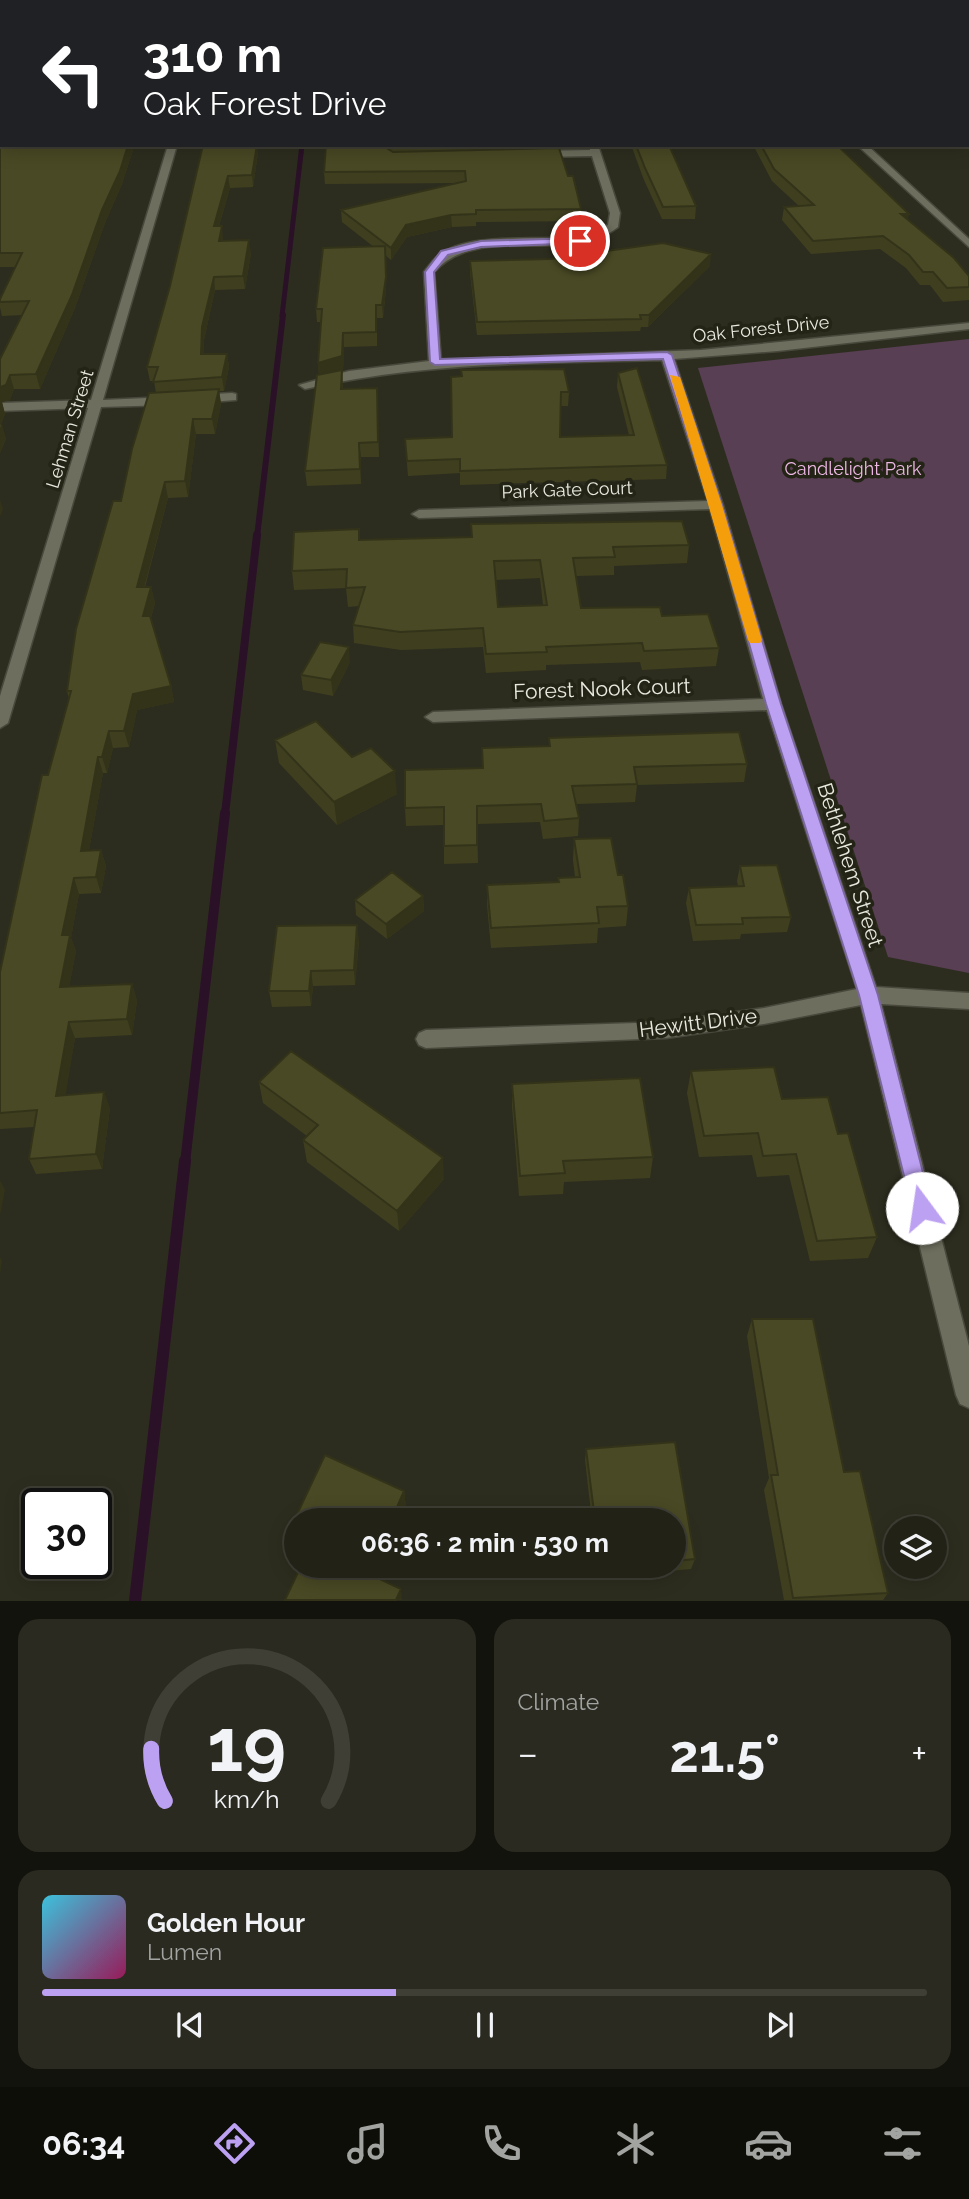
<!DOCTYPE html>
<meta charset="utf-8">
<style>
:root{--surface:#222217;--page:#2a2a20;--text:#f1f3f6;--muted:#a2a4a1;--line:#3f3f36;--accent:#bca0f2}
body{margin:0;font-family:Raleway,sans-serif;background:var(--page);color:var(--text);height:100vh;display:flex;flex-direction:column;font-size:26px;white-space:nowrap}
*{box-sizing:border-box;margin:0}
p{font-size:23px;color:var(--muted)}
.icon{flex:none;width:38px;height:38px;fill:none;stroke:currentColor;stroke-width:2;stroke-linecap:round;stroke-linejoin:round}
.map{position:relative;height:1601px;overflow:hidden}
.sheet{display:flex;flex-direction:column;gap:18px;padding:18px;background:#13130d;flex:1}
.sheet>*{flex:none}
.hud{position:absolute;left:0px;top:0px;width:970px;height:147px;box-shadow:0 4px 18px #0003,0 0 0 2px var(--line);background:#202124;color:#fff;overflow:hidden}
.controls{position:absolute;left:884px;top:1516px;display:grid;gap:14px}
.controls a{display:grid;place-items:center;width:63px;height:63px;border-radius:50%;background:var(--surface);box-shadow:0 4px 18px #0003,0 0 0 2px var(--line);font-size:35px}
.speed{position:absolute;left:21px;top:1488px;display:flex;gap:14px;font-size:35px;font-weight:700;text-align:center}
.speed>*{display:grid;place-content:center;width:91px;height:91px;border-radius:50%;background:var(--surface);box-shadow:0 4px 18px #0003,0 0 0 2px var(--line);line-height:1}
.speed .limit{border:4px solid #111;border-radius:10px;background:#fff;color:#111}
.pin{position:absolute;display:grid;place-items:center;width:60px;height:60px;color:#fff;margin:-30px;border:4px solid #fff;border-radius:50%;box-shadow:0 2px 7px #0007}
.me{position:absolute;width:77px;margin:-38px;rotate:346deg;stroke-linejoin:round;filter:drop-shadow(0 0 5px #0008)}
.turn{display:flex;align-items:center;gap:24px;height:147px;padding:0 28px;font-size:32px}
.turn .icon{width:91px;height:91px;stroke-width:2.5}
.turn b{display:block;font-size:49px;line-height:60px}
.big{font-size:52px;font-weight:700;line-height:1.1}
.sheet .card{flex:1;display:flex;flex-direction:column;justify-content:center;gap:10px;min-width:0;padding:0 24px;border-radius:21px;background:var(--page)}
.sheet .dial{align-items:center;gap:0}
.dial svg{height:182px;overflow:visible;fill:none;stroke:var(--line);stroke-width:7;stroke-linecap:round;text-anchor:middle}
.dial text{fill:var(--text);stroke:none}
.song{display:flex;align-items:center;gap:21px}
.cover{width:84px;height:84px;border-radius:10px;background:linear-gradient(135deg,hsl(190 70% 55%),hsl(330 70% 35%))}
.played{height:7px;border-radius:4px;background:linear-gradient(90deg,var(--accent) 40%,var(--line) 40%)}
.keys{display:flex;justify-content:space-around;direction:ltr}
.heat{display:flex;justify-content:space-between;align-items:center;font-size:38px;direction:ltr}
.sheet .tiles{flex:1;display:grid;gap:18px;grid-template-columns:1fr 1fr}
.card:last-child{grid-column:span 2}
.trip{position:absolute;left:284px;top:1508px;width:402px;height:70px;border-radius:35px;background:var(--surface);box-shadow:0 4px 18px #0003,0 0 0 2px var(--line);font-weight:700;line-height:70px;text-align:center}
.dock{display:flex;height:112px;justify-content:space-around;align-items:center;background:#0e0e09;color:var(--muted)}
.dock .icon{width:49px;height:49px}
.dock .selected{color:var(--accent)}
.dock b{font-size:32px;color:var(--text)}
.map>svg:first-child{display:block}
.green{fill:#583f54}
.lines{fill:none;stroke-linecap:round;stroke-linejoin:round}
.stream-far4{stroke:#2a1127;stroke-width:5}
.stream-far3{stroke:#2a1127;stroke-width:6}
.stream-far2{stroke:#2a1127;stroke-width:8}
.stream-far1{stroke:#2a1127;stroke-width:10}
.stream{stroke:#2a1127;stroke-width:12}
.minor-casing{stroke:#48483c;stroke-width:3}
.minor{fill:#6e6e5e;fill-rule:evenodd}
.wall{fill:#3f3f20;fill-rule:evenodd}
.shaded-wall{fill:#33331a}
.building{fill:#494925;stroke:#33331a;stroke-width:2;fill-rule:evenodd}
.route{fill:#bca0f2;stroke:#7a689d;stroke-width:2}
.slow{fill:#f59e0b}
.labels{text-anchor:middle;stroke-width:7;stroke-linejoin:round;paint-order:stroke}
.far-street-label{font-size:18px;fill:#e8e9df;stroke:#232415}
.far-park-label{font-size:18px;fill:#edb8e5;stroke:#232415}
.street-label{font-size:21px;fill:#e8e9df;stroke:#232415}
</style>
<div class="map">
<svg width="969" height="1601" viewBox="0 0 969 1601">
<rect width="100%" height="100%" fill="#2d2d1f"/>
<path class="green" d="M969 339V973L888 957 698 368Z"/>
<g class="lines">
<path class="stream-far4" d="M282 316 302 145"/>
<path class="stream-far3" d="M257 537 283 315"/>
<path class="stream-far2" d="M225 814 257 535"/>
<path class="stream-far1" d="M185 1163 225 813"/>
<path class="stream" d="M135 1601 185 1161"/>
<g class="minor-casing">
<path id="minor" d="M50 0H58L49 2Z
M212 0H220L212 2Z
M545 0H553V2H545Z
M711 0H719V2H712Z
M0 84H2L0 91Z
M168 145H177L103 400 169 397 175 401 169 405 101 407 8 723 0 728V696L88 408 0 411V403L91 400Z
M589 145H598L620 213 618 227C567 267 481 221 434 272L441 360 701 350 969 323V329L778 351 674 359 723 505 781 704 876 987 969 993V1009L881 1004 969 1346V1408L960 1404 956 1395 861 1005 764 1024 666 1038 426 1048 419 1045 416 1039 419 1033 426 1030 666 1022 764 1008 857 989 767 710 433 722 425 717 433 712 763 699 710 509 419 518 412 514 419 510 708 501 662 360C542 363 423 362 305 389L299 385 349 371 429 361 424 272C428 267 433 260 438 256 468 232 530 241 566 237 581 235 594 231 608 225L610 213 592 156 539 157 534 154 539 151 590 150Z
M857 145H867L969 239V247Z
M232 393 236 394V400L197 403 191 399 197 395Z"/>
</g>
<use href="#minor" class="minor"/>
</g>
<path class="wall" d="M753 0H969V39L968 38V2H753Z
M0 134 2 145H132L133 150 122 184 105 223 75 308 40 389H14L10 400 2 402 5 414 1 424 6 439 0 453V359L22 315 2 316 0 307V299L16 267H0Z
M203 145H258V153L253 187 230 188 219 226 223 239V241L251 253 245 289 215 290 204 340V354H227L229 367 224 391H219L221 404 215 434H196L188 497 168 498 145 587H151L155 603 151 618 171 686 174 702 137 710 129 747 113 748 107 773H103L89 850H101L106 866 101 893 79 894 71 938 76 951 69 987 132 984 137 1001 132 1035 75 1038 65 1095 110 1108 102 1169 36 1174 29 1159 34 1127 0 1129V972L48 775 69 699 67 691 121 501 156 393 154 381H150L147 367 170 286Z
M326 145H555L554 148 568 176 581 209V221L476 222V226L452 227 407 237 391 260 385 255 386 290 383 318H377V346L344 347 343 370H342L343 389 377 388 379 457H361V484L307 486 305 471 319 375 318 363 321 322H317L316 309 374 247 342 222 341 210 458 183 325 184 324 172Z
M631 145H669L696 206 695 219H662L644 180Z
M753 145H837L907 220 969 276V300L943 302 930 285H920L906 268 880 249 811 254 782 220 784 207 799 206 772 181Z
M470 261 710 266 648 327H641L640 331 477 335 470 273Z
M618 373 667 465 666 479 460 485V473L408 476 405 439 452 437 451 377 569 392 568 406H561L560 437 629 435 617 387Z
M471 524 689 545 687 563 614 566V575L576 576 581 608 662 616 719 648 716 666 642 670 640 662 546 665V670L486 673 483 647 401 650 354 643 353 625 359 606 348 607 346 588 294 590 292 571 359 529 360 540 471 537ZM540 578 543 605 498 607 496 580Z
M350 662 333 696 303 690 301 675Z
M549 738 747 764 744 782 637 785 635 802 576 804 579 818 578 836 543 839 540 822 477 824 478 863 444 864V825L406 826 405 808 482 768V748L549 746Z
M275 740 352 757 397 794 337 825 279 763Z
M574 839 618 875 628 906 626 926 598 928 597 943 491 948 487 905V885L558 882V878L575 877 573 860Z
M740 866 791 917 787 932 741 934 740 939 693 941 686 903 689 888 738 886 737 881Z
M423 896 424 911 387 939 356 915 355 900Z
M359 941 355 985 313 986 311 1006 272 1007 269 991Z
M691 1071 782 1099 838 1134 877 1237 868 1258 810 1261 789 1175 757 1177 752 1155 699 1157 687 1093Z
M259 1082 444 1179 399 1231 307 1162 303 1140 307 1136 263 1103Z
M512 1084 653 1157 650 1178 564 1182 563 1194 519 1196 512 1106Z
M752 1319 844 1472 888 1593 883 1600H784L764 1490 769 1478 747 1336Z
M675 1442 695 1559 691 1569 638 1574 637 1566H674V1521H592L585 1460 586 1449Z
M325 1455 404 1491 406 1508 400 1521H296V1536L292 1525Z"/>
<path class="shaded-wall" d="M2 17V35L0 38V19Z
M128 145H132L133 150 122 184 105 223 75 308 40 389 36 374Z
M257 145H258V153L253 187 252 175Z
M228 176 230 188 215 239 214 226Z
M901 214H909L906 226Z
M451 215 452 227 407 237 391 260V248L406 225Z
M222 226 223 239 220 253 219 241Z
M249 240 251 253 245 289 243 276Z
M385 246 386 290 383 318 382 305Z
M711 254 710 266 648 327 649 315Z
M214 277 215 290 204 340V368L201 354 202 327Z
M343 333 344 347 343 370H342L343 404 319 377 318 363Z
M227 354 229 367 224 391 222 377Z
M10 375 14 389 10 400 2 402 5 414 0 426V387Z
M219 389 221 404 215 434 212 419Z
M193 419 196 434 188 497 185 481Z
M2 424 6 439 0 453V428Z
M359 443 361 457V484L360 469Z
M165 482 168 498 140 603 137 587Z
M0 500 3 509 0 517Z
M151 587 155 603 147 632 143 616Z
M349 647 350 662 333 696 331 680Z
M171 686 174 702 137 710 129 747 124 731 133 694Z
M109 731 113 748 107 773 102 757Z
M98 757 103 773 86 867 81 851Z
M395 771 397 794 337 825 334 802Z
M101 850 106 866 101 893 96 877Z
M74 878 79 894 71 938 76 951 66 1004 60 987 62 935Z
M423 896 424 911 387 939 386 924Z
M357 925 359 941 355 985 354 970Z
M311 971 313 986 311 1006 309 991Z
M132 984 137 1001 132 1035 127 1019Z
M69 1022 75 1038 63 1112 56 1096Z
M104 1092 110 1108 102 1169 96 1154Z
M443 1158 444 1179 399 1231 397 1211Z
M0 1180 5 1190 0 1215Z
M0 1257 2 1261 0 1274Z
M404 1491 406 1508 400 1521H391Z
M372 1566H381L372 1589 369 1574Z
M401 1589 402 1600H396Z"/>
<path class="building" d="M0 0H14L12 2H2V17L0 19Z
M73 0H169L168 2H76L77 0 72 2Z
M248 0H274V2H248Z
M338 0H530V2H338Z
M583 0H691L693 2H583Z
M756 0H969V29L968 28V2H757Z
M968 64 969 66V112L968 111Z
M2 131V145H128L120 171 102 210 72 295 36 374 10 375 6 385 0 387V359L29 301 0 302V299L22 253H0V134Z
M203 145H257L252 175 228 176 214 226H222L219 241 249 240 243 276 214 277 202 327 201 354H227L222 377 153 382 158 367H147L170 286Z
M326 145H386L385 147 393 152 559 148 568 176H573L581 209 476 210V214L451 215 406 225 391 248 341 210 466 181 465 171 324 172Z
M636 145H669L696 206 663 207 645 168Z
M761 145H837L909 214H901L954 258 969 276V287L947 288 933 272H923L909 255 883 236 813 241 784 207 814 205 774 169Z
M663 243 711 254 649 315H640L641 319 477 322 470 261 550 259Z
M385 246 386 277 382 305H376V332L343 333 342 356 318 363 322 309H316L323 248Z
M637 368 667 465 460 471V459L407 461 405 439 452 437 451 377 462 376 461 370 564 369 569 392H561L560 437 634 435 618 373Z
M342 370 341 389 377 388 378 442 359 443 360 469 305 471 317 375Z
M219 389 212 419H193L185 481 165 482 137 587H151L143 616H150L171 686 133 694 124 731H109L102 757H98L81 851 101 850 96 877 74 878 62 935H70L60 987 132 984 127 1019 69 1022 56 1096 104 1092 96 1154 29 1159 37 1110 0 1113V972L42 775H48L71 691H67L76 629 113 501H121L132 449 149 393Z
M682 521 689 545 613 547 615 557 573 558 581 608 660 607 662 616 708 614 719 648 644 651 642 643 546 647 547 652 486 654 483 628 400 632 353 625 365 587 346 588 347 569 292 571 294 532 359 529V540L472 537 471 524ZM540 560 547 605 498 607 494 561Z
M320 642 349 647 331 680 301 675Z
M316 721 352 757 371 748 395 771 334 802 275 740Z
M739 732 747 764 634 767 637 784 572 786 579 818 544 821 541 804 477 806V845L444 846V807L405 808V770L483 768 482 748 550 746 549 738Z
M611 838 618 875H623L628 906 597 907 599 923 491 928 487 885 559 882 558 878 580 877 574 839Z
M777 865 791 917 742 918 743 924 696 925 689 888 744 886 740 866Z
M392 872 423 896 386 924 355 900Z
M357 925 354 970 311 971 309 991H269L277 926Z
M291 1051 443 1158 397 1211 303 1140 318 1125 259 1082Z
M774 1067 782 1099 828 1097 838 1134 848 1133 877 1237 817 1241 796 1154 763 1156 758 1133 704 1136 691 1071Z
M640 1078 653 1157 563 1161 565 1173 520 1176 512 1084Z
M752 1319H813L844 1472 860 1471 888 1593 793 1598 771 1475H778Z
M675 1442 695 1559 674 1561V1521H635L633 1509 594 1512 586 1449Z
M325 1455 404 1491 391 1521H296V1526L292 1525Z
M301 1566H372L369 1574 401 1589 396 1600H285Z"/>
<path class="route" d="M580 238 583 243 481 247 448 255 434 272 440 359 667 352 672 355 722 505 781 704 878 995 932 1208 929 1215 922 1218 915 1215 912 1208 859 995 766 704 710 505 663 359 435 365 430 362 425 272 441 251 481 241Z"/>
<path class="slow" d="M670 375 680 377 722 505 762 640 760 643H750L748 640Z"/>
<g class="labels">
<g class="far-street-label">
<text transform="translate(761 329) rotate(-6)" y="6">Oak Forest Drive</text>
<text transform="translate(70 429) rotate(-73)" y="6">Lehman Street</text>
<text transform="translate(567 490) rotate(-2)" y="6">Park Gate Court</text>
</g>
<g class="far-park-label">
<text x="853" y="475">Candlelight Park</text>
</g>
<g class="street-label">
<text transform="translate(602 689) rotate(-2)" y="7">Forest Nook Court</text>
<text transform="translate(850 865) rotate(72)" y="7">Bethlehem Street</text>
<text transform="translate(698 1023) rotate(-7)" y="7">Hewitt Drive</text>
</g>
</g>
</svg>
<div class="controls">
<a><svg class="icon" aria-label="layers" viewBox="0 0 24 24"><path d="M12 4l9 5-9 5-9-5zM3 14l9 5 9-5"/></svg></a>
</div>
<div class="speed"><div class="limit">30</div></div>
<div class="pin" style="left:580px;top:241px;background:#d93025"><svg class="icon" aria-label="arrive" viewBox="0 0 24 24"><path d="M6 21V4h12l-3 4 3 4H6"/></svg></div>
<svg class="me" style="left:922px;top:1208px" viewBox="-20 -20 40 40"><circle r="19" fill="#fff"/><path d="M0-13L10 11 0 6-10 11z" fill="#bca0f2"/></svg>
<div class="trip">06:36 · 2 min · 530 m</div>
<div class="hud">
<div class="turn"><svg class="icon" aria-label="left" viewBox="0 0 24 24"><path d="M17 20v-9H6M10 6l-5 5 5 5"/></svg><div><b>310 m</b>Oak Forest Drive</div></div>
</div>
</div>
<section class="sheet">
<div class="tiles">
<div class="card dial"><svg viewBox="0 0 100 80">
<path d="M14 69A42 42 0 1 1 86 69"/>
<path d="M14 69A42 42 0 0 1 8 46" stroke="#bca0f2"/>
<text x="50" y="56" font-size="32" font-weight="700">19</text>
<text x="50" y="72" font-size="11">km/h</text>
</svg></div>
<div class="card"><p>Climate</p>
<div class="heat"><a>−</a><b class="big">21.5°</b><a>+</a></div>
</div>
<div class="card">
<div class="song"><i class="cover"></i><div><b>Golden Hour</b><p>Lumen</p></div></div>
<div class="played"></div>
<div class="keys"><svg class="icon" aria-label="previous" viewBox="0 0 24 24"><path d="M18 5L8 12l10 7zM5 5v14"/></svg><svg class="icon" aria-label="pause" viewBox="0 0 24 24"><path d="M8 5v14M16 5v14"/></svg><svg class="icon" aria-label="next" viewBox="0 0 24 24"><path d="M6 5l10 7-10 7zM19 5v14"/></svg></div>
</div>
</div>
</section>
<nav class="dock">
<b>06:34</b>
<svg class="icon selected" aria-label="directions" viewBox="0 0 24 24"><path d="M12 3l9 9-9 9-9-9zM9 14v-3h6M13 9l2 2-2 2"/></svg>
<svg class="icon" aria-label="music" viewBox="0 0 24 24"><path d="M9 18V5l10-2v13"/><circle cx="6" cy="18" r="3"/><circle cx="16" cy="16" r="3"/></svg>
<svg class="icon" aria-label="phone" viewBox="0 0 24 24"><path d="M5 4h4l2 5-3 2q2 4 5 5l2-3 5 2v4C11 20 4 13 5 4z"/></svg>
<svg class="icon" aria-label="climate" viewBox="0 0 24 24"><path d="M12 3v18M4 7l16 10M4 17L20 7"/></svg>
<svg class="icon" aria-label="car" viewBox="0 0 24 24"><path d="M5 17H2v-5l4-1 3-4h7l3 4 3 1v5h-3M9 17h6M6 11h13"/><circle cx="7" cy="17" r="2"/><circle cx="17" cy="17" r="2"/></svg>
<svg class="icon" aria-label="filters" viewBox="0 0 24 24"><path d="M4 7h16M4 17h16"/><circle cx="9" cy="7" r="2"/><circle cx="15" cy="17" r="2"/></svg>
</nav>
